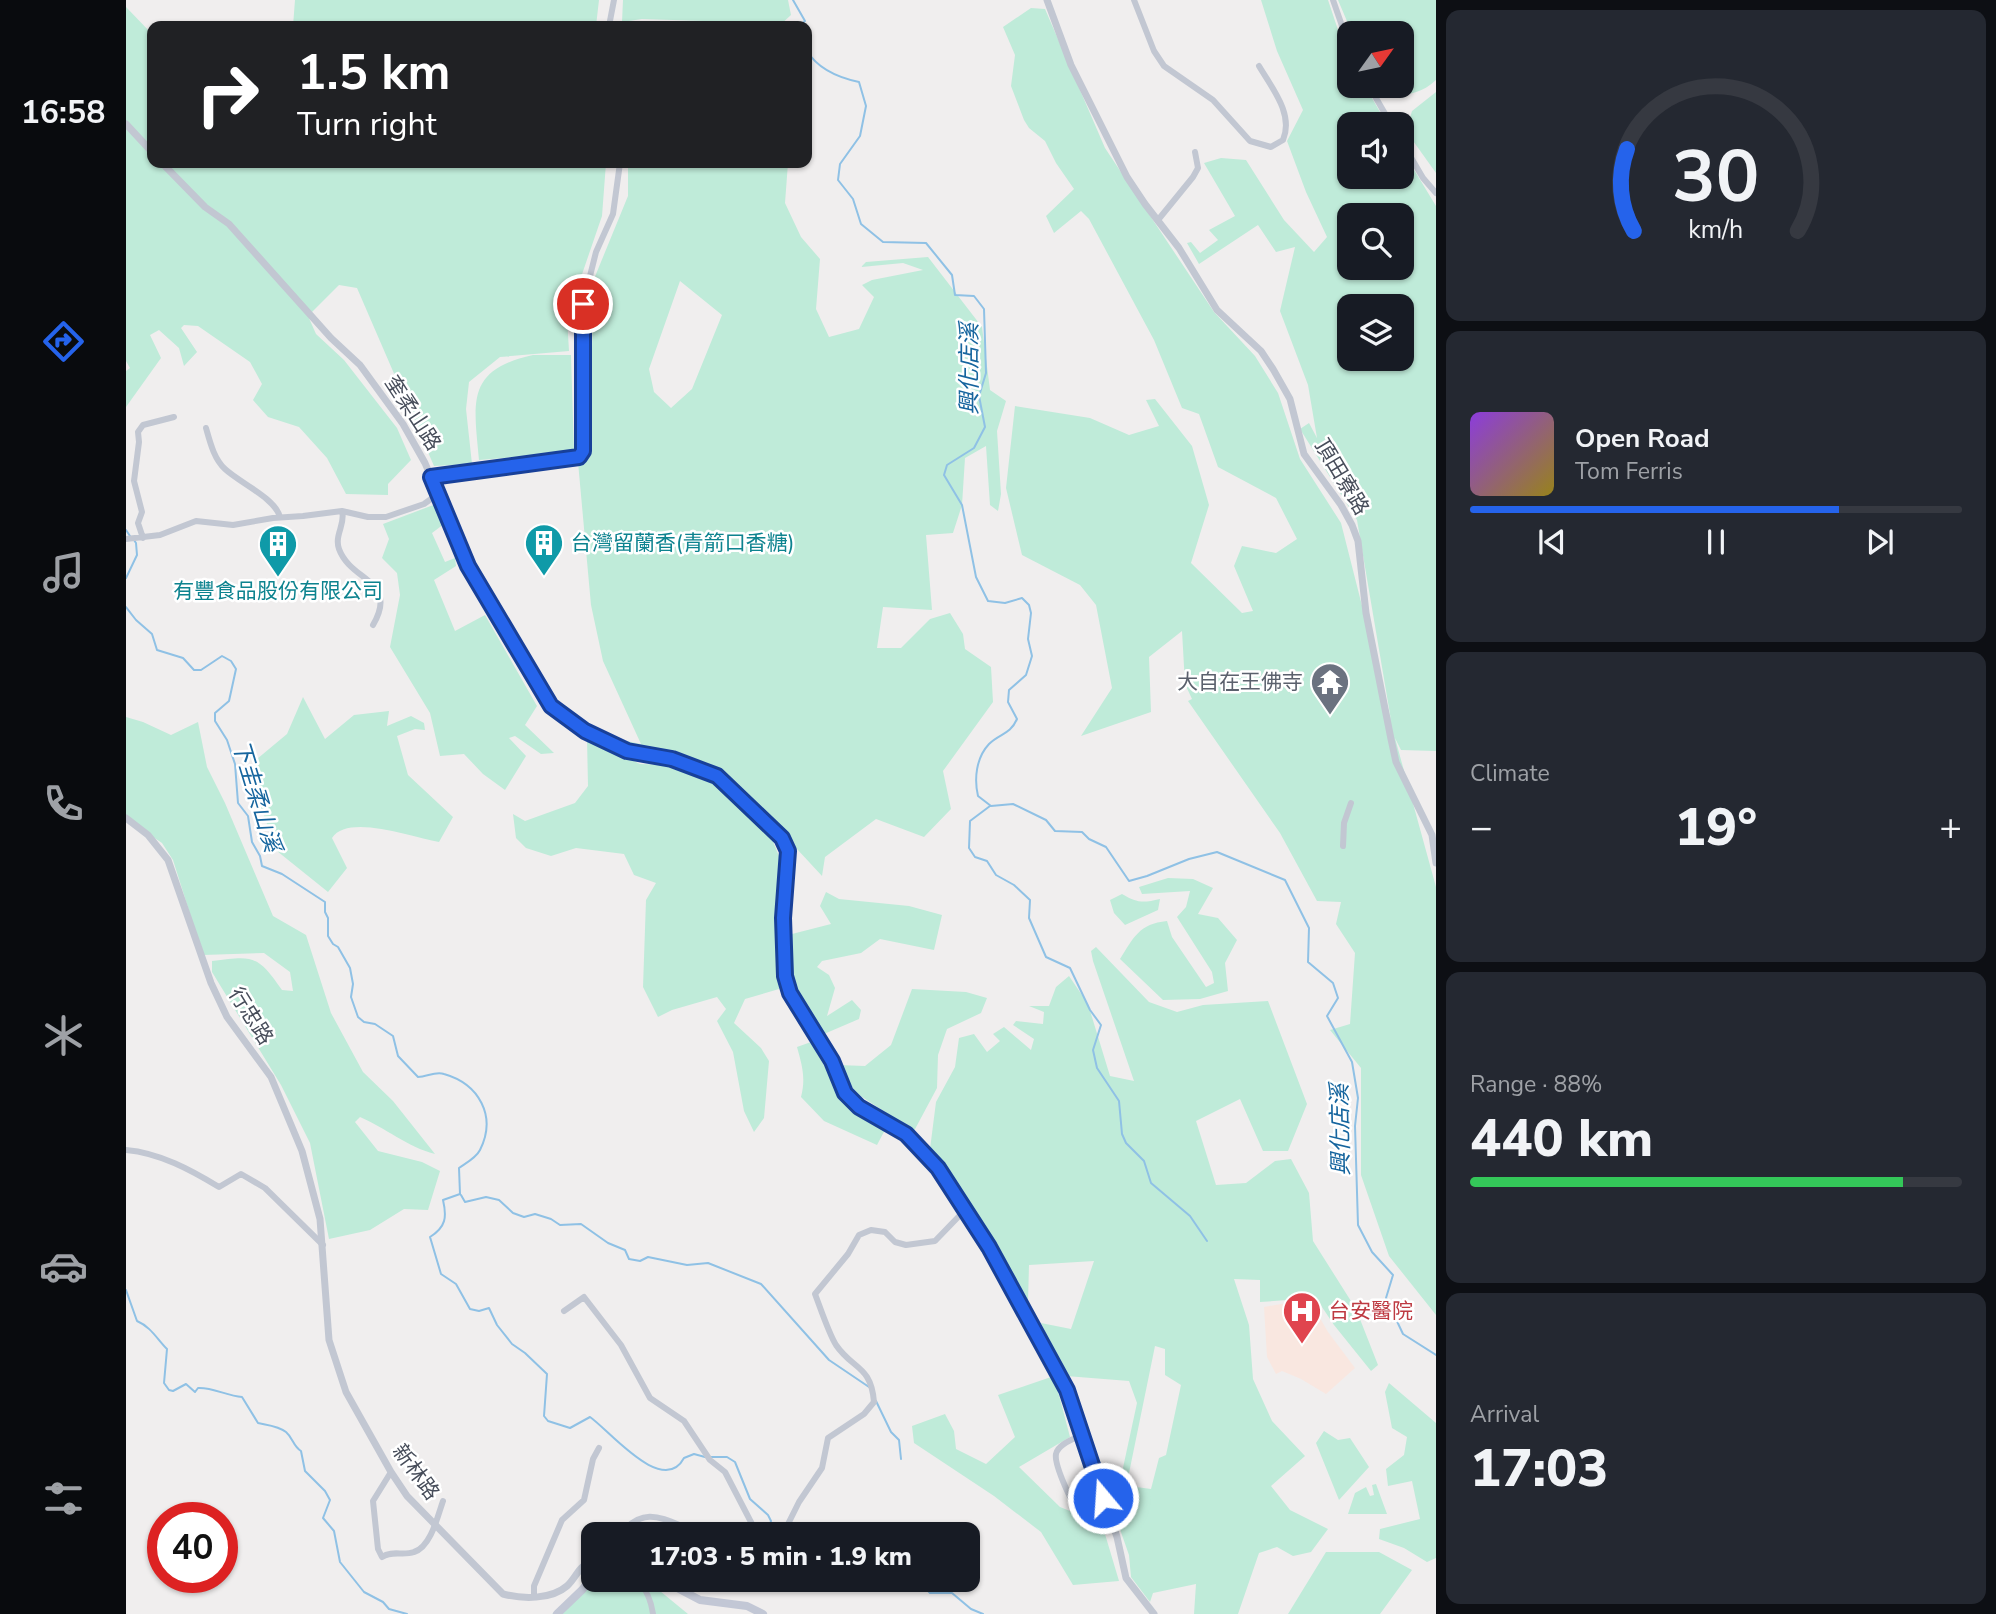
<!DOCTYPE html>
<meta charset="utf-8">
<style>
:root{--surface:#171b24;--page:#242831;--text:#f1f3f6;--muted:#9ea1a6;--line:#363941;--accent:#2563eb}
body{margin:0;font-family:"Nunito Sans","Noto Sans TC",sans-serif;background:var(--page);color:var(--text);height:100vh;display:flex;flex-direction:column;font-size:26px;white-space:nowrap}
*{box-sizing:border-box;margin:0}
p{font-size:23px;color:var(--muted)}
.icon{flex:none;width:38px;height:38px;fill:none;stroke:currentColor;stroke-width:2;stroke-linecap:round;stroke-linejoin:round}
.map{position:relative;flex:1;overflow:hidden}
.sheet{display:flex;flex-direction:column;gap:10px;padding:10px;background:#0d0f14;width:560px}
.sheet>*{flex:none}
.banner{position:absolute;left:21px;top:21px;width:665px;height:147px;border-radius:14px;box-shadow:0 2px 5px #0004;background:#202124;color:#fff;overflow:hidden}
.needle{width:46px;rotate:57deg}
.fabs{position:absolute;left:1211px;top:21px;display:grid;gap:14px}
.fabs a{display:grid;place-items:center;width:77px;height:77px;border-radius:14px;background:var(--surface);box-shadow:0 2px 5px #0004;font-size:35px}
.speed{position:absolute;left:21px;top:1502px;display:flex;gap:14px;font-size:35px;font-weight:700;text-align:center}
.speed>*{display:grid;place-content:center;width:91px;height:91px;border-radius:50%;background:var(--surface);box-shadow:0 2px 5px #0004;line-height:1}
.speed .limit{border:10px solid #d22;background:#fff;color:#111}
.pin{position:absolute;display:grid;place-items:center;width:60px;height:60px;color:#fff;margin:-30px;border:4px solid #fff;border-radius:50%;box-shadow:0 2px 7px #0007}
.me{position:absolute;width:77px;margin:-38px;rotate:342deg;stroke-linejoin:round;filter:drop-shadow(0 0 5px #0008)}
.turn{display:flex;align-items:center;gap:24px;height:147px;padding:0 35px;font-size:32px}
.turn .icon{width:91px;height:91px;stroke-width:2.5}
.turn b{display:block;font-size:49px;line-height:60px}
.big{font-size:52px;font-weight:800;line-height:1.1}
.sheet .widget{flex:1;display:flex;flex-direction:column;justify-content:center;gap:10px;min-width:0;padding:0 24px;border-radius:14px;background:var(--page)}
.sheet .dial{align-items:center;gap:0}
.dial svg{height:182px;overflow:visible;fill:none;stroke:var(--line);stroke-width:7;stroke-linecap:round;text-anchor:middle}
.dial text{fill:var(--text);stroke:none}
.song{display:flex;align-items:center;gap:21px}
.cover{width:84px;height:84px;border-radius:10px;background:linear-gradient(135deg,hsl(270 70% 55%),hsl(50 70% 35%))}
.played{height:7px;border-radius:4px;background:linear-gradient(90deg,var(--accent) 75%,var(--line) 75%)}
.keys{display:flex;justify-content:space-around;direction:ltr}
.heat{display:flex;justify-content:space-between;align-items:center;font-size:38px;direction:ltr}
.charge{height:10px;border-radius:5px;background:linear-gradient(90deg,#34c759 88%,var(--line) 0)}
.trip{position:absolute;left:455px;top:1522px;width:399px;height:70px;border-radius:14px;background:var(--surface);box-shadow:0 2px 5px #0004;font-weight:800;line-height:70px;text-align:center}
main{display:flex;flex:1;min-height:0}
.tabs{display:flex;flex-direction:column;width:126px;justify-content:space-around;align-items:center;background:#090b0e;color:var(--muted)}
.tabs .icon{width:49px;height:49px}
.tabs .on{color:var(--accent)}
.tabs b{font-size:32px;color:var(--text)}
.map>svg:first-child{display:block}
.medical{fill:#f9e7e0}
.green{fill:#bfebd9;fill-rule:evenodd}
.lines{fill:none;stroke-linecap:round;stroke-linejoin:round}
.stream{stroke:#8fc1e5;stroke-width:2}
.minor{stroke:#c2c7d2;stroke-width:6}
.tertiary{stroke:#c2c7d2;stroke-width:7}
.secondary{stroke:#c2c7d5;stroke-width:8}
.route-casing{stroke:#184099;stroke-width:18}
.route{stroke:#2563eb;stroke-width:12}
.labels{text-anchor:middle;stroke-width:5;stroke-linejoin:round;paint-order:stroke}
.street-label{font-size:21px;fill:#474d5a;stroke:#fff}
.culture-label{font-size:21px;fill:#0d838f;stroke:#fff;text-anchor:start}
.worship-label{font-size:21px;fill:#5b616d;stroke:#fff;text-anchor:end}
.health-label{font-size:21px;fill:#be3a42;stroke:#fff;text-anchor:start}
.water-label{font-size:23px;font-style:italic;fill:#16659e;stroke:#fff}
</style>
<main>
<nav class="tabs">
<b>16:58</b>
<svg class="icon on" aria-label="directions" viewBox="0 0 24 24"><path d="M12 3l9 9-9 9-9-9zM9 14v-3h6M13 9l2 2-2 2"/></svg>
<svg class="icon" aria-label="music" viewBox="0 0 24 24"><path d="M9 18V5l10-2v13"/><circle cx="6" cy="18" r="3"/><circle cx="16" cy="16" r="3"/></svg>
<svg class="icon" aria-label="phone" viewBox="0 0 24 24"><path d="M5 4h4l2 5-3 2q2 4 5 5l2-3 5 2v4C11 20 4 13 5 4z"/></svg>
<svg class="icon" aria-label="climate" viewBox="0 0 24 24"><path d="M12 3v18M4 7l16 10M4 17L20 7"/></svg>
<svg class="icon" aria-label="car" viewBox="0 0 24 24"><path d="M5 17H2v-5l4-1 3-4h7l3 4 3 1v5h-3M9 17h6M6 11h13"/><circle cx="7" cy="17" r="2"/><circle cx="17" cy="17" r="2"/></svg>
<svg class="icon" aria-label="filters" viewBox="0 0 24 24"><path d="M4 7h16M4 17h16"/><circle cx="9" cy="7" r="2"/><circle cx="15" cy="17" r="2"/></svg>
</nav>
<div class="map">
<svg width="1310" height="1614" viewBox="0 0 1310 1614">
<rect width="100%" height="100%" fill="#f0eeee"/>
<path class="medical" d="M1183 1299 1202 1332 1229 1368 1200 1394 1175 1379 1156 1371 1150 1374 1141 1357 1138 1307Z"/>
<path class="green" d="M169 0H473L470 26H167Z
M497 0H662L665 15 653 26H577V21L516 19 496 22Z
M1135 0H1202L1218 48 1223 57V86H1239L1261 124H1223V177H1276V150L1310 206V751L1275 750 1269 738 1310 887V1315L1263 1256 1235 1175V1068L1204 1030 1224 1024 1229 953 1210 924 1215 902 1191 901 1154 833 1062 701 1066 699 1059 684 1056 631 1023 657 1025 712 955 736 986 688 970 605 954 585 896 555 880 488 889 406 964 418 1003 435 1033 426 1020 400 1029 399 1066 446 1083 505 1065 563 1116 613 1127 611 1108 566 1116 546 1150 553 1171 539 1150 498 1092 467 1073 414 1056 408 1028 340 963 219 955 211 928 233 920 216 948 189 930 163 919 141 903 128 898 120 885 86 889 55 877 27 905 8 919 9 979 148 1088 312 1129 356 1152 393 1174 459 1215 523 1265 720 1231 520 1174 429 1183 423 1191 438 1182 385 1154 311 1169 247 1150 252 1132 225 1073 264 1061 243 1065 242 1074 253 1092 240 1083 230 1109 216 1078 163 1095 158 1120 160 1158 220 1188 252 1201 237 1180 192 1161 141 1177 110 1151 51ZM1223 215H1276V268H1223ZM1223 306H1276V359H1223Z
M1212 0H1310V80C1294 95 1278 96 1256 95L1252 86H1276V33H1226Z
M0 7 26 34V163H480L476 216 441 318 443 351 374 357 343 382 340 409 346 464 308 466 231 288 213 285 182 316 190 334 218 360 271 428 285 460 262 484V495L220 494 201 458 173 427 142 417 127 400 136 384 124 362 72 326 58 325 55 328 71 352 58 366 53 348 33 330 24 335 35 358 0 407V371L4 368 0 361Z
M1310 92V173L1280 131 1286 111Z
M502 163H662L659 203 675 237 694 259 690 309 703 337 733 329 748 297 736 285 746 280 797 270 777 263 735 267 740 262 802 257 856 327 864 390 880 401 871 431 875 494 872 511 864 505 860 446 839 458 836 505 827 533 800 535 806 610 757 607 751 648H775L804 619 824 613 837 634 839 649 865 667 867 702 817 771 825 809 798 837 750 819 699 857 696 876 633 808 594 774 527 749 497 744 496 740 515 744 477 661 465 605 452 462 463 452 468 279 502 196ZM554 281 596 315 566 389 545 408 528 392 523 369Z
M407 355H445L448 452 353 460C348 403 339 370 407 355Z
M310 504 318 524 306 533 319 562 329 558 330 566 308 580 329 631 359 615 411 706 399 725 428 753 415 754 389 736 383 738 400 756 379 790 357 774 338 754 314 756 304 713 264 647 274 595 271 573 256 558 263 539 257 524Z
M177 697 199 739 228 715 263 711 261 726 285 716 298 723 299 730 289 729 271 736 282 775 327 817 313 842C288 838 222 813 206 838L221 868 202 892 151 851 124 778 131 759 161 734Z
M0 717 17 722 45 735 72 722 81 767 99 803 147 916 180 935 205 1013 237 1072 267 1101 309 1154C281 1147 260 1128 234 1117L229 1122 252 1151 296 1162 314 1171 302 1210 278 1209 244 1230 203 1239 184 1143 155 1085 86 972V961C127 956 131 954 156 990L167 991 164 972 138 953 77 955 47 860 36 843 0 819Z
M461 738 514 764 546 765 589 783 646 839 655 861 653 989 619 999 608 1023 635 1048 643 1061 638 1118 628 1132 618 1111 607 1052 591 1021 600 1009 591 997 546 1010 532 1017 517 987 520 900 530 883 508 875 498 854 450 848 425 856 400 848 390 838 387 814 399 821 449 803 462 786Z
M1042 878 1067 879 1087 888 1072 914 1092 918 1111 940 1099 963 1102 991 1074 999 1037 1000 994 959C1008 937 1013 924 1041 921L1046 937 1080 987 1088 983 1086 972 1051 917 1060 907 1064 891 1016 894 1013 887Z
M700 892 713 899 783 906 816 915 808 950 754 939 735 953 696 961 691 967 703 975 709 988 701 1016 726 1000 735 1010 733 1019 698 1034 667 987 666 934 705 924 694 906Z
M996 894C1011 903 1017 903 1034 899L1032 910 999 925 988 913 984 900Z
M970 947 1023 1002 1051 1012 1077 1005 1142 1001 1181 1104 1162 1151H1137L1114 1099 1070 1121 1090 1185 1120 1183 1149 1161 1165 1159 1183 1193 1187 1241 1230 1309 1252 1365 1245 1371 1208 1325 1190 1298 1134 1302V1280L1108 1279 1123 1325 1127 1379 1146 1421 1179 1456 1145 1486 1164 1510 1202 1529 1185 1552 1167 1556 1151 1547 1133 1553 1112 1614H1068L1070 1584 1027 1593 1024 1602 1005 1577 1003 1555 976 1478 1003 1486 1025 1489 1033 1458 1040 1455 1055 1385 1039 1375V1349L1029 1346 1002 1478 995 1477 1011 1403 1003 1381 940 1376 915 1323 945 1329 968 1261 903 1265 902 1302 879 1259 804 1149 810 1102 829 1067 833 1038 848 1034 861 1052 874 1041 867 1034 878 1027 905 1050 908 1039 887 1025 890 1021 917 1024 918 1012 903 1006H923L930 987 943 976 962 1004 984 1076 1008 1081 967 961 965 951Z
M786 989 840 992 861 998 855 1013 821 1029 812 1055 811 1088 788 1131 730 1093 712 1065 739 1066 765 1045Z
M685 1042 714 1094 731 1112 760 1128 751 1145 698 1121 675 1097C680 1078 676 1065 671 1047Z
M928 1376 944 1437 893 1467 934 1507 976 1524 993 1581 947 1585 915 1532 868 1496 788 1443 786 1426 819 1414 828 1431 830 1449 860 1464 889 1437 872 1395Z
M1263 1383 1310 1423V1558L1301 1562 1278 1548 1253 1539 1254 1529 1294 1519 1286 1481 1262 1486 1260 1469 1278 1455 1281 1437 1266 1428 1259 1392Z
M1198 1431 1212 1440 1224 1438 1243 1467 1213 1500 1190 1443Z
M1250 1484 1261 1514H1222L1229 1493 1240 1487 1244 1496 1248 1495 1246 1485Z
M1200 1552H1253L1286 1570 1254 1614H1162Z
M487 1581 534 1591 562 1614H426L460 1590Z"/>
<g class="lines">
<path class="stream" d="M667 0 679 21 673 26
M681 51C692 69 714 78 733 82L740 106 734 136 714 164 712 180 727 199 735 224 757 242 800 243 826 275 829 295 848 296 858 309 860 373 853 396 859 427 848 448 821 465 818 475 836 505 850 577 862 601 879 603 896 598 903 605 905 613 902 639 906 656 900 675 883 690 882 702 891 719C884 735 874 733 863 744 850 758 848 779 852 796L865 806 887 804 920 820 929 831 956 832 963 839 980 847 1003 881 1021 876 1063 859 1091 852 1159 880 1183 928 1182 962 1207 983 1212 998 1201 1016 1226 1062 1232 1098 1229 1126 1232 1225 1246 1252 1267 1275 1260 1298 1277 1334 1310 1355
M0 530 4 536
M0 578 11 555 10 543 8 540
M0 607 10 620 26 634 31 650 57 658 68 670H75L96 656 105 661 110 669 103 701 89 713V721L101 740 109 764 112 803 122 816 126 842 134 856 136 866 156 874 199 902V912L202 918V936L207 944 212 947 224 968 227 984 225 997 232 1017 238 1022 249 1024 267 1036 272 1056 292 1077C301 1077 309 1071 318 1074 353 1084 371 1116 354 1150 350 1158 340 1163 333 1168L334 1194 317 1200C321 1217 320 1227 304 1237L315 1274 330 1284 344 1309 353 1311 363 1308 371 1325 386 1344 399 1353 421 1374 418 1416 422 1421 444 1428 464 1417C483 1430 537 1497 558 1458L568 1454 579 1457
M864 806 844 821 843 848 849 857 861 861 870 875 888 885 904 900 903 918 920 957 944 968 964 1010 975 1025 967 1050 971 1068 993 1101 996 1134 1000 1143 1018 1161 1025 1183 1064 1216 1081 1241
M335 1195 339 1202 360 1197 373 1200 387 1213 398 1217 409 1214 425 1219 434 1225 455 1224 482 1243 499 1250 503 1259 514 1261 522 1257 561 1265 582 1263 635 1284 703 1360 743 1387
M0 1290 11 1321C25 1327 31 1339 41 1349L38 1383 43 1390 47 1391 60 1384 69 1392 72 1388C86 1387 101 1396 116 1397L132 1423C141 1425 153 1426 160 1432 167 1438 167 1446 175 1451L179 1471 199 1491 204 1500 197 1518 208 1531 214 1562 238 1592 257 1602 263 1609 281 1614
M750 1401 765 1432 773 1440 775 1459
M585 1457H601L609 1462 624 1499 642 1515 645 1521 641 1535
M687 1580H690
M792 1580 804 1593H826L845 1609 857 1614"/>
<path class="minor" d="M1008 0 1028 51 1038 66 1087 100 1124 141 1145 147 1157 140C1168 114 1146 88 1133 66
M1207 0 1223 46
M483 26 488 0
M1243 86 1265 124
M1276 142 1297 178 1310 193
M1032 220 1067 177 1072 168 1069 152
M80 428C84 442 88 459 99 469 114 483 149 498 154 517
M305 477 453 457 457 451V304L470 252 487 214 494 163
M216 511C220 524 208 535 213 549 225 582 273 580 247 625
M17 538 12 523 16 512 8 481 13 442 12 432 17 425 48 417
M0 539 34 535 70 521 107 525 147 518 177 516 216 511 242 517H260L298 504 312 494
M1217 846 1218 823 1225 803
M0 1150C34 1153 65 1170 93 1187L115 1174 139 1188 197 1245
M438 1311 458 1297 495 1345 524 1398 558 1421 584 1460 599 1472 627 1526 628 1535
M956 1435C948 1439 932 1444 930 1454 928 1464 947 1509 956 1513 963 1517 975 1515 983 1516
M265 1472 247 1501 252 1549 256 1557C266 1550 277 1556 288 1552 305 1547 312 1515 317 1501
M494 1535C524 1496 549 1531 585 1535
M649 1535 661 1526 673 1502 696 1468 702 1438 738 1414 748 1402C745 1365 727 1370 710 1345 703 1334 694 1307 689 1294L722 1254 733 1235 745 1230 759 1232 769 1242 780 1245 809 1241 838 1211
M511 1580C521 1590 525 1600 527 1614
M408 1597V1586L436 1520 458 1500 467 1459 473 1448"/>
<path class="tertiary" d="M921 0 945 65 1001 177 1019 204 1053 248 1091 310 1135 351 1147 369 1164 399 1178 454 1215 505 1226 525 1232 541 1240 613 1265 739 1270 762 1306 835 1310 863
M0 124 26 152
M36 163 79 207 103 224 205 338 234 365 277 424 299 463 343 566 425 706 459 731 501 751 546 759 591 776 656 838 661 851 657 918 659 976 664 993 706 1061 719 1093 733 1107 781 1134 812 1168 863 1247 941 1390 991 1537 1000 1578 1028 1614
M0 818 22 835 42 860 85 983 101 1017 145 1077 176 1151 194 1219 203 1340 220 1392 265 1472 281 1496 377 1594C396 1599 425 1600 441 1586 450 1578 452 1567 464 1562L467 1563"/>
<path class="secondary" d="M536 1580 574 1600 621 1606 637 1614
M431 1614 456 1590 467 1576"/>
</g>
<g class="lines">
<g class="route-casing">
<path id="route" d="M457 304V451L453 457 305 477 342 566 425 706 459 731 501 751 546 759 591 776 656 838 662 851 657 918 659 976 664 993 706 1061 719 1093 733 1107 780 1134 812 1168 863 1247 941 1390 977 1498"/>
</g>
<use href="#route" class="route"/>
</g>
<defs>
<g id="building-pin" transform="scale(2.0125)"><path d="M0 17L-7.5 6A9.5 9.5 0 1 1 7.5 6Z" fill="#0f9aa8" stroke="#fff"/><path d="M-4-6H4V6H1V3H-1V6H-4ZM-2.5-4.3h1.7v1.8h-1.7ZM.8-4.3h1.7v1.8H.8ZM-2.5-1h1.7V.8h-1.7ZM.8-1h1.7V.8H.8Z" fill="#fff"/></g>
<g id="temple-pin" transform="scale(2.0125)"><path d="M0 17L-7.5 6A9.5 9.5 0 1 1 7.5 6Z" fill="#6b7280" stroke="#fff"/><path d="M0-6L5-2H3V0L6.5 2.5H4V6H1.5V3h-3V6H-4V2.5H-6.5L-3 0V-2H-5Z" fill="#fff"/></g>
<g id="hospital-pin" transform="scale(2.0125)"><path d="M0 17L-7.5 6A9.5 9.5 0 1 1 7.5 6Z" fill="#e0444e" stroke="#fff"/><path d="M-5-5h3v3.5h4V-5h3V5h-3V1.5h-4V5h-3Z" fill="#fff"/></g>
</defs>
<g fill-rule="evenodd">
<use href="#building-pin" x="418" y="543"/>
<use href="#building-pin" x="152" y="544"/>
<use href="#temple-pin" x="1204" y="682"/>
<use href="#hospital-pin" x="1176" y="1311"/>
</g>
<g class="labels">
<g class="street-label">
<text transform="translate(287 413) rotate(57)" y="7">奎柔山路</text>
<text transform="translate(1216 477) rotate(59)" y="7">頂田寮路</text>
<text transform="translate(125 1016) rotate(58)" y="7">行忠路</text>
<text transform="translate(290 1472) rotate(54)" y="7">新林路</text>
</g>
<g class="culture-label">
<text x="445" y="550">台灣留蘭香(青箭口香糖)</text>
<text x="152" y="598" text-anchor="middle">有豐食品股份有限公司</text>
</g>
<g class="worship-label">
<text x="1177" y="689">大自在王佛寺</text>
</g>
<g class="health-label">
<text x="1203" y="1318">台安醫院</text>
</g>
<g class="water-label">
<text transform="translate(843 369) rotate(-90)" y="8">興化店溪</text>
<text transform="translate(131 796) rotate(73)" y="8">下圭柔山溪</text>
<text transform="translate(1214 1130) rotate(-91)" y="8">興化店溪</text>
</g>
</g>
</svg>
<div class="fabs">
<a><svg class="needle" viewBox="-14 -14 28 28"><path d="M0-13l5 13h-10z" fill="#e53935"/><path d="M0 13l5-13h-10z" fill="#9ea1a6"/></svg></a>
<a><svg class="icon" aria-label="sound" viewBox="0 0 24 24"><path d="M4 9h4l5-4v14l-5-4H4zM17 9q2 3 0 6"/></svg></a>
<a><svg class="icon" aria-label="search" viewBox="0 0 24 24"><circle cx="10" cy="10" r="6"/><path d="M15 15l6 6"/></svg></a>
<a><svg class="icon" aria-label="layers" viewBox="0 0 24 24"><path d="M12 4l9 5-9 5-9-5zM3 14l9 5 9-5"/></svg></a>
</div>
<div class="speed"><div class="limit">40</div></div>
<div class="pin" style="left:457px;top:304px;background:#d93025"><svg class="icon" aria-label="arrive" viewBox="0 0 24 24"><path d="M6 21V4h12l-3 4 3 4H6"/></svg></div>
<svg class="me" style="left:977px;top:1498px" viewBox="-20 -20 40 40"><circle r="17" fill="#2563eb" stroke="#fff" stroke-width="3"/><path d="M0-11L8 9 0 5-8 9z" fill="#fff"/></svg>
<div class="trip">17:03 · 5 min · 1.9 km</div>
<div class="banner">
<div class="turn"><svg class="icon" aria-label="right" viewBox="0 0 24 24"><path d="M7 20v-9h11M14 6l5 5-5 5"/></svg><div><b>1.5 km</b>Turn right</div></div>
</div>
</div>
<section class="sheet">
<div class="widget dial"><svg viewBox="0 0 100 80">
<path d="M14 69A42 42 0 1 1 86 69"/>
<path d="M14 69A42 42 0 0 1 11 33" stroke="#2563eb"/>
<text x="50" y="56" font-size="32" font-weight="700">30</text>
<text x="50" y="72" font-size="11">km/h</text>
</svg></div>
<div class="widget">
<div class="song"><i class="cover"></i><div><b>Open Road</b><p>Tom Ferris</p></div></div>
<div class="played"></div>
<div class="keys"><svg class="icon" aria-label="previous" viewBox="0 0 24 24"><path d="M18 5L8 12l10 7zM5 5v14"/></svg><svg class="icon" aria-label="pause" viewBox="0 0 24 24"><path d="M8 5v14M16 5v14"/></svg><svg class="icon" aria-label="next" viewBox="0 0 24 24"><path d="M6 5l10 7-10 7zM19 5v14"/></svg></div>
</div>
<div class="widget"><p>Climate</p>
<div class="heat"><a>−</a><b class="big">19°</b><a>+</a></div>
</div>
<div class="widget"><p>Range · 88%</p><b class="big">440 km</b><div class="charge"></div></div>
<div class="widget"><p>Arrival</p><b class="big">17:03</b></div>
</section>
</main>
